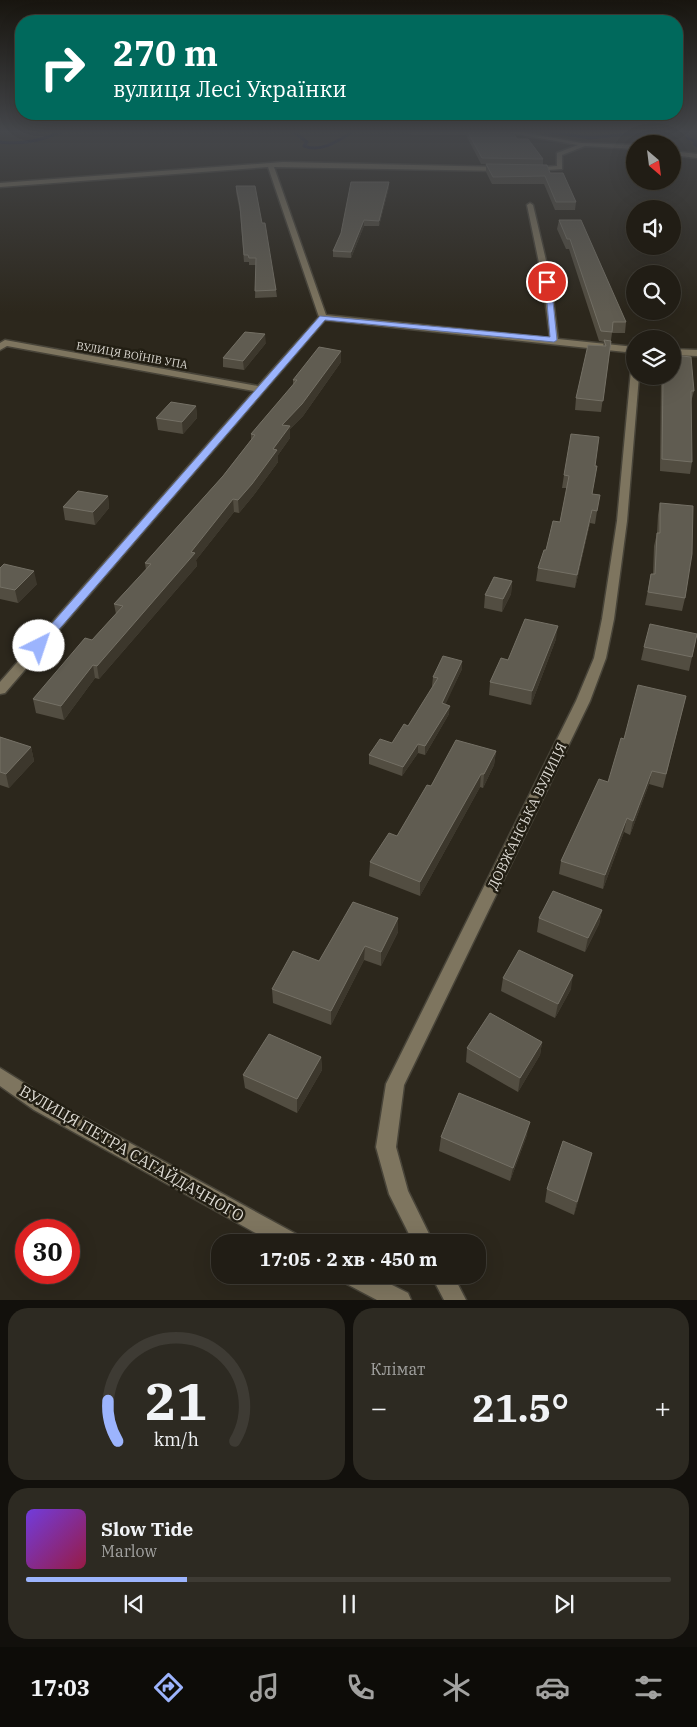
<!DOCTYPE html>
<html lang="uk">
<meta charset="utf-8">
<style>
:root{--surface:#211d15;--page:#2d2a22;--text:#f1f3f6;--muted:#a2a2a0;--line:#3e3b34;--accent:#9cb4fd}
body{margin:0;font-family:"IBM Plex Serif",serif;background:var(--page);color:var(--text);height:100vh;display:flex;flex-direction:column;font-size:19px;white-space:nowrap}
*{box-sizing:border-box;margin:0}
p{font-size:16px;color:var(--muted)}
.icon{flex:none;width:28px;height:28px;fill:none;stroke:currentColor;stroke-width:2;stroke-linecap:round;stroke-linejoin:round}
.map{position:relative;height:1300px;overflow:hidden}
.drawer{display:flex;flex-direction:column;gap:8px;padding:8px;background:#12100c;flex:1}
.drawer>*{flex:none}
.top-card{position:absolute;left:15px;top:15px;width:668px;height:105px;border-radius:20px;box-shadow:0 5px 20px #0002,0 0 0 1px var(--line);background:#00695c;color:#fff;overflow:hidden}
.needle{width:32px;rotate:152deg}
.tools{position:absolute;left:626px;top:135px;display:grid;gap:10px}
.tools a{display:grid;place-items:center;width:55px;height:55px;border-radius:50%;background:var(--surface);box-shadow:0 5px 20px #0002,0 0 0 1px var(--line);font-size:25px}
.speed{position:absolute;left:15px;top:1219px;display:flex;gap:10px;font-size:25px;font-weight:700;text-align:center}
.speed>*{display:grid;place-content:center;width:65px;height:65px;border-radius:50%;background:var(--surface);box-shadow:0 5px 20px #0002,0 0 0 1px var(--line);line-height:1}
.speed .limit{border:8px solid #d22;background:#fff;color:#111}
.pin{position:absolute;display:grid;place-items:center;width:42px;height:42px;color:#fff;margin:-21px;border:2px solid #fff;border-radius:50%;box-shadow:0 1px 5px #0007}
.me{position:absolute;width:55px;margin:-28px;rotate:41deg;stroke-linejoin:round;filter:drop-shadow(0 0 4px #0008)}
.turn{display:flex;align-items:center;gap:18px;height:105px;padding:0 15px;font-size:22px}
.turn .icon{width:65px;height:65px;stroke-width:2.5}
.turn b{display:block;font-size:35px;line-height:42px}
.big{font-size:38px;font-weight:700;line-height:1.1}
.drawer .card{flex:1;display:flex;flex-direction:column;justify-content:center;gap:8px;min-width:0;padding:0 18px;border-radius:20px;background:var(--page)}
.drawer .dial{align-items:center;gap:0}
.dial svg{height:130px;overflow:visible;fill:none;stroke:var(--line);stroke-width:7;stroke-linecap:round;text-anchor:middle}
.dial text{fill:var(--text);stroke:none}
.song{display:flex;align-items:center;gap:15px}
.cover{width:60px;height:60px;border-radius:8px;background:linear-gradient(135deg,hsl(260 70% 55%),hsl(340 70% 35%))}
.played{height:5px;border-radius:2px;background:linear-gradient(90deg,var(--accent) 25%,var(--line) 25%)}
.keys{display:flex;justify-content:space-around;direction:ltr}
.heat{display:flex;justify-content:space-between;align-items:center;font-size:28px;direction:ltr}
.drawer .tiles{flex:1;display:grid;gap:8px;grid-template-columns:1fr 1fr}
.card:last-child{grid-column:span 2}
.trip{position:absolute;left:211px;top:1234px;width:275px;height:50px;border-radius:20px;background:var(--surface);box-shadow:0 5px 20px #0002,0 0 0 1px var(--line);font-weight:700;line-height:50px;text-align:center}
.menu{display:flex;height:80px;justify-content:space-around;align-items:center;background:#0d0c08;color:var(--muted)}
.menu .icon{width:35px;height:35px}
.menu .active{color:var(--accent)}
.menu b{font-size:22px;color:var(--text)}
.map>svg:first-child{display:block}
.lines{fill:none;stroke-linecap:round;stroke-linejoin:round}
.stream{stroke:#050930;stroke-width:3}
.minor-casing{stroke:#484439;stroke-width:3}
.minor{fill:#7e755f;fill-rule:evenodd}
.wall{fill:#524d41}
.shaded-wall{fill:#3c372c}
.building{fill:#605c51;stroke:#747065}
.route{fill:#9cb4fd;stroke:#6575a4}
.labels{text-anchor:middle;stroke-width:5;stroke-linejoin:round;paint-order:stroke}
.far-street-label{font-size:11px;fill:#dddad3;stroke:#221e13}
.street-label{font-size:14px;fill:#dddad3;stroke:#221e13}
.near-street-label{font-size:16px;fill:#dddad3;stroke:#221e13}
</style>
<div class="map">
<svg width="697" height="1300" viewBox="0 0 697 1300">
<rect width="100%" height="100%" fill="#2c271c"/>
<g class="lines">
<path class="stream" d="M292 131 307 142 304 146C322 153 339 140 354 131
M545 131 590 138 654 131
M686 131 688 138 697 142 694 144 697 146
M0 142C23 145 42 140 63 131"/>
<g class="minor-casing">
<path id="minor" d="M500 131H515L582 143 635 145V149L585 146 562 155V169L532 171 530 168 557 166V153L578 145Z
M672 151 697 154V158L672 155Z
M283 162 502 167 505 169 502 171 274 167 326 315 550 338 543 282 527 205 530 203 533 205 551 282 558 339 635 347V353L325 320 5 693 0 694V682L254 391 7 346 0 350V343L5 340 258 386 319 317 268 167 0 187V183Z
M672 349 697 350V356L672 355Z
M635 367V376H639L627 521 614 619 606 658 590 701 404 1085 396 1147 408 1191 433 1242H413L389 1194 376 1147 386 1084 576 701 594 658 602 619 617 521 631 370Z
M0 1068 48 1098 298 1235 301 1242H272L34 1110 0 1086Z
M340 1275H372L408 1293 411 1300H377L343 1282Z
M431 1275H453L466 1300H444Z"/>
</g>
<use href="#minor" class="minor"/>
</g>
<path class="wall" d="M410 131H512L517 139 543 159V165L481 164 466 135H411Z
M486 164 550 173 576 202 575 210H555L544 184H492L486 172Z
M389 182V187L379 226H364L351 258 333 257V251Z
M236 186 262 223 276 290 277 297 255 298 256 265H249V262H244L240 212 236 192Z
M559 220 626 322 625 333H612L601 412 575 410 576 398 603 346 604 342 599 341 569 249H566L557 229Z
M266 343 244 370 223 367V358Z
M341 351V362L303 416 290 429V438L278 455V462L253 496 239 513 234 512 196 560 197 566 99 679 95 678 64 720 36 713 33 699 92 640 116 614 114 604 146 570 145 563 223 476 251 440V434L293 385V380Z
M661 376H672L694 391 691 402 692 462 690 474 660 471Z
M196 406 197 418 183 434 158 430 156 418Z
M595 466H597L592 494 597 511 595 524 590 523 575 588 536 581 538 568 560 522 567 488H562L564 475Z
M108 496 109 508 95 525 65 520 63 507Z
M660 503 685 598 682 611 645 605 651 574H653L654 546 657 533 658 515Z
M0 568 37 584 18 603 0 599Z
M512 581 511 594 502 612 484 608 485 595Z
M697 634 689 671 641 660 644 647Z
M556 639 531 705 489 695 490 682 508 660Z
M462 669 445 704 449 714 425 755 418 753 402 776 369 764V755L392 743 408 726 434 686H432L433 677Z
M686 696 663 788 649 784 630 835 624 832 603 889 559 874 561 861 608 782Z
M0 737 31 747 34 761 9 788 0 785Z
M496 751 494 765 483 788 480 787 420 896 369 876 370 862 397 836 431 786Z
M602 910 599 924 585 952 537 932 539 918Z
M398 918V932L381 966 364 960 331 1025 273 1003 272 989 319 961Z
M503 978 571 989 555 1018 501 991Z
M542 1042 540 1055 518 1092 466 1062 467 1048Z
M321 1057 322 1070 297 1113 245 1088 243 1075Z
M527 1135 510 1181 439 1151 441 1137Z
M592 1153 574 1215 545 1202 547 1189Z"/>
<path class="shaded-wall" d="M389 182V187L379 226V221Z
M364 220V226L351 258V252Z
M265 334 266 343 244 370 243 361Z
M341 351V362L303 416 290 429V438L278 455V462L253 496 239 513 238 500 273 449 282 425Z
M196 406 197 418 183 434 182 422Z
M108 496 109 508 95 525 93 512Z
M233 499 234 512 196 560 197 566 99 679 97 666Z
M592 510 590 523 575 588 577 575Z
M34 571 37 584 18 603 15 590Z
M512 581 511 594 502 612 503 599Z
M558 626 556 639 531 705 532 691Z
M462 661V669L442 712V703Z
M93 665 95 678 64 720 61 706Z
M450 706 449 714 425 755V746Z
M418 744V753L402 776 403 767Z
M31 747 34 761 9 788 6 774Z
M496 751 494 765 483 788 484 774Z
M652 771 649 784 630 835 633 821Z
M481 774 480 787 420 896V882Z
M627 818 624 832 603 889 605 875Z
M602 910 599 924 585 952 588 938Z
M398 918V932L381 966V952Z
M365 946 364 960 331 1025V1011Z
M573 975 571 989 555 1018 558 1004Z
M542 1042 540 1055 518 1092 520 1078Z
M321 1057 322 1070 297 1113V1099Z
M530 1122 527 1135 510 1181 513 1168Z
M592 1153 589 1166 574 1215 577 1202Z"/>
<path class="building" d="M467 131H512L517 139H528L543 159 482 158Z
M486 164 547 165 550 173H563L576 202H556L545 176 493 177Z
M351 182H389L379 221 364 220 351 252 333 251 341 233Z
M236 186H255L262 223H265L276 290 255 291 256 258H249L248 255H244L240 206Z
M559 220H581L626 322H613L612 332 601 331 570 239H567Z
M245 332 265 334 243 361 223 358Z
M604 340 611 341 603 401 576 398 588 345 606 346Z
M319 347 341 351 302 404 282 425 290 426 273 449 277 450 252 484 238 500 233 499 191 552 195 553 97 666 93 665 61 706 33 699 85 638 92 640 123 606 114 604 151 564 145 563 223 476 255 435 251 434 297 380H293Z
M672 355 691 357 694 391H691L692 462 662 459 663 376H672Z
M171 402 196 406 182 422 156 418Z
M571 434 599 437 595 466H597L592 494 600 495 597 511 592 510 577 575 538 568 544 550H546L553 521 560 522 569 476 564 475Z
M78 491 108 496 93 512 63 507Z
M660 503 693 506 692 554 685 598 648 592 651 574H655L657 533H660Z
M4 564 34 571 15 590 0 587V568Z
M494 577 512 581 503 599 485 595Z
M525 619 558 626 532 691 490 682 501 658 508 660Z
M650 624 697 634 692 657 644 647Z
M443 656 462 661 442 703 450 706 425 746 418 744 403 767 369 755 380 739 392 743 404 724 408 726 438 678 433 677Z
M638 685 686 696 666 774 652 771 633 821 627 818 605 875 561 861 599 779 608 782 621 738 624 739Z
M0 737 31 747 6 774 0 772Z
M456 740 496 751 484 774H481L420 882 370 862 389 833 397 836 427 785 431 786Z
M553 891 602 910 588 938 539 918Z
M353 902 398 918 381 952 365 946 331 1011 272 989 293 951 319 961Z
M519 950 573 975 558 1004 503 978Z
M490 1013 542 1042 520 1078 467 1048Z
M269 1034 321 1057 297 1099 243 1075Z
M459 1093 530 1122 513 1168 441 1137Z
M563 1141 592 1153 577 1202 547 1189Z"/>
<linearGradient id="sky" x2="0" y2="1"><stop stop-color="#18150f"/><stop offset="0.42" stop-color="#45474b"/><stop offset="1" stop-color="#45474b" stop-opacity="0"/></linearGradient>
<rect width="697" height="313" fill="url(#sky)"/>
<path class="route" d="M545 280 551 282 557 340 554 342 325 320 43 648H35V643L320 316 550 337Z"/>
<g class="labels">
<g class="far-street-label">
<text transform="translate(132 355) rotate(10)" y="4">ВУЛИЦЯ ВОЇНІВ УПА</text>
</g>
<g class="street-label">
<text transform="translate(527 816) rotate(-64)" y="5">ДОВЖАНСЬКА ВУЛИЦЯ</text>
</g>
<g class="near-street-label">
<text transform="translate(132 1153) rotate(30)" y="6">ВУЛИЦЯ ПЕТРА САГАЙДАЧНОГО</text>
</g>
</g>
</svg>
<div class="tools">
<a><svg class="needle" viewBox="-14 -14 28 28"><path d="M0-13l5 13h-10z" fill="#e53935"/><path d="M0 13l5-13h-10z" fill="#a2a2a0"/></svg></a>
<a><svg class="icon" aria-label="sound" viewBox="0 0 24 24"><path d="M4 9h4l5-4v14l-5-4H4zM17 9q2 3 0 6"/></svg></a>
<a><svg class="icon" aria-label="search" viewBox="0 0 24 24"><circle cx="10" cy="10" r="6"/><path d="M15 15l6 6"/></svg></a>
<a><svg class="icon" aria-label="layers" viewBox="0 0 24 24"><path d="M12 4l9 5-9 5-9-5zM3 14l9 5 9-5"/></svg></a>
</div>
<div class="speed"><div class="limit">30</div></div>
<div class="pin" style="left:547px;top:282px;background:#d93025"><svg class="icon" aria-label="arrive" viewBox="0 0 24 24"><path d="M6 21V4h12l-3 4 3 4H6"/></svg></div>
<svg class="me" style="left:39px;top:646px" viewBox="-20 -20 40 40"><circle r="19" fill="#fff"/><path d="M0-13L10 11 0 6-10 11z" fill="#9cb4fd"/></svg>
<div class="trip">17:05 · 2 хв · 450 m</div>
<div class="top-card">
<div class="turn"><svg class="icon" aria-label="right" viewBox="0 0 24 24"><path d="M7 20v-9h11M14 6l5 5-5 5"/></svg><div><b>270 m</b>вулиця Лесі Українки</div></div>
</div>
</div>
<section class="drawer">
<div class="tiles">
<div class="card dial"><svg viewBox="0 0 100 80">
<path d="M14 69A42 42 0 1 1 86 69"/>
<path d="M14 69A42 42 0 0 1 8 44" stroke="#9cb4fd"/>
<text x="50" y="56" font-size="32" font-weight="700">21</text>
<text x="50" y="72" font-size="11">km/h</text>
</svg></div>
<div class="card"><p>Клімат</p>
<div class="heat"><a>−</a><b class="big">21.5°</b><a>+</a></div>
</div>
<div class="card">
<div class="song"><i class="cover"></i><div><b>Slow Tide</b><p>Marlow</p></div></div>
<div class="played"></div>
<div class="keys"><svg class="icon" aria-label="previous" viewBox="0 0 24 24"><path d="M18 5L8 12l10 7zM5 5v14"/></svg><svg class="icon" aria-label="pause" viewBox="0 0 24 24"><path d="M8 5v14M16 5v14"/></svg><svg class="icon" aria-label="next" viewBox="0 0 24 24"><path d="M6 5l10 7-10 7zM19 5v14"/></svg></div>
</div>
</div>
</section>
<nav class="menu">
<b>17:03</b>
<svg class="icon active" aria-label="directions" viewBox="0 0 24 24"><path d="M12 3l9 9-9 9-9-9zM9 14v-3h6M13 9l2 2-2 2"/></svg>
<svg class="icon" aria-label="music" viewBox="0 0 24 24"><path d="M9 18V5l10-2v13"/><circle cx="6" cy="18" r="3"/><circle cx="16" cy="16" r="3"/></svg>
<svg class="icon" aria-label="phone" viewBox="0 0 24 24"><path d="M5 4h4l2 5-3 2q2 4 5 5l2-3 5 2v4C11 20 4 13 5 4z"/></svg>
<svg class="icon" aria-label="climate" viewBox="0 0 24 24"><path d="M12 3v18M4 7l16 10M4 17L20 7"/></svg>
<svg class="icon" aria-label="car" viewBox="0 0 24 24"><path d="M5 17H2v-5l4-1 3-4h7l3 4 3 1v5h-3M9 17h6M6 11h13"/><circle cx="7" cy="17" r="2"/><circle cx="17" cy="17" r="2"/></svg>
<svg class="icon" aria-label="filters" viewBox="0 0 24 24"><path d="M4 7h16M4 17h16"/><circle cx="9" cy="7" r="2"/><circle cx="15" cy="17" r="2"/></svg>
</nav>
